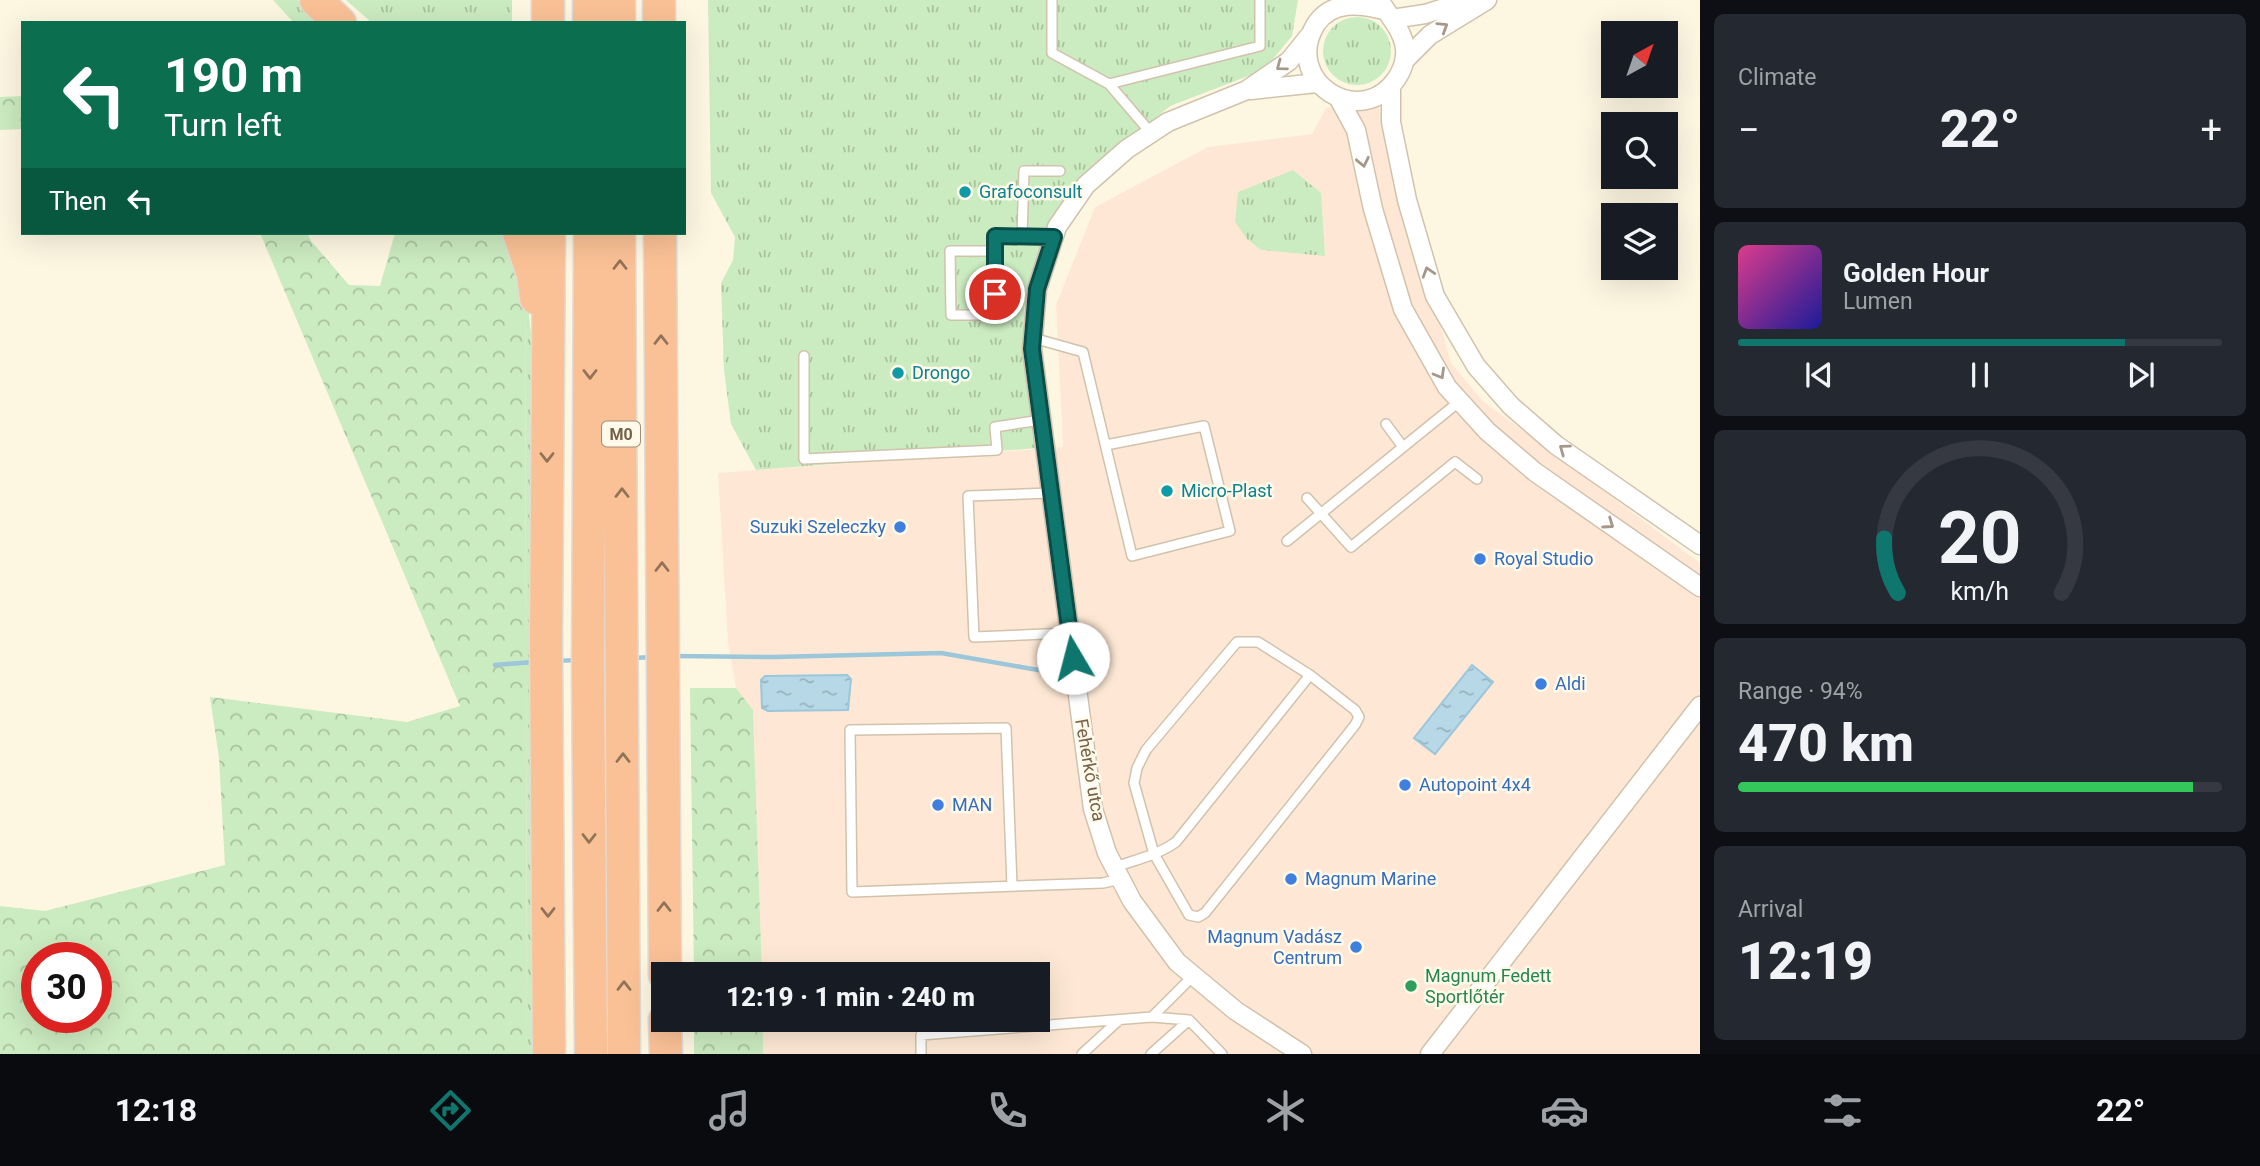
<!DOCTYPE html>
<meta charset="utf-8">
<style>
:root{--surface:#171b24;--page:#242831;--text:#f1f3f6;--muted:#9ea1a6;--line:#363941;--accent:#0f766e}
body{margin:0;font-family:Roboto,sans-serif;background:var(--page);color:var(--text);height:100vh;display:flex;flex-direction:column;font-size:26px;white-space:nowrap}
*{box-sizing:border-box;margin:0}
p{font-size:23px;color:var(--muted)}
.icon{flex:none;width:38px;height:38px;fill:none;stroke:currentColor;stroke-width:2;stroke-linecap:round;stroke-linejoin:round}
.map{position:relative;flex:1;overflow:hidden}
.side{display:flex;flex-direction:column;gap:14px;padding:14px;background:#0d0f14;width:560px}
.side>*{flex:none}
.guide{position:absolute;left:21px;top:21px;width:665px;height:214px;border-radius:0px;box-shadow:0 7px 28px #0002;background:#0b6e4f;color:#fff;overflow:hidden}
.needle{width:46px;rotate:40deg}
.buttons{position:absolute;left:1601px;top:21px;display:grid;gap:14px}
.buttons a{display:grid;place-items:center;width:77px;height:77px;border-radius:0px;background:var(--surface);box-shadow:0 7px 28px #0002;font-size:35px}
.speed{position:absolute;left:21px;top:942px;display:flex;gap:14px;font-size:35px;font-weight:700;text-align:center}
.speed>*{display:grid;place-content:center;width:91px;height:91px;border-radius:50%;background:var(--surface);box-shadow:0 7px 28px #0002;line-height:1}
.speed .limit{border:10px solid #d22;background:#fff;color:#111}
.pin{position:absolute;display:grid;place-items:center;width:60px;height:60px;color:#fff;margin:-30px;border:4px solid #fff;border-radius:50%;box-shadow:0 2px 7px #0007}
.me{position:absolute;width:77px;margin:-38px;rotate:352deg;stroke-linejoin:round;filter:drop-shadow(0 0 5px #0008)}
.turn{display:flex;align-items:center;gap:24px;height:147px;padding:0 28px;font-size:32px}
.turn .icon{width:91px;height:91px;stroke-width:2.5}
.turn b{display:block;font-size:49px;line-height:60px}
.then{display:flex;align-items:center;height:66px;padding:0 28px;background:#0003;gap:14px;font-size:26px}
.big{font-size:52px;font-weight:800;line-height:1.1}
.side .card{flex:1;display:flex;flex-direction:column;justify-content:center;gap:10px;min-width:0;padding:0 24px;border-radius:10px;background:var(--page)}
.side .dial{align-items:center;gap:0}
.dial svg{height:182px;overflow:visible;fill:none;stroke:var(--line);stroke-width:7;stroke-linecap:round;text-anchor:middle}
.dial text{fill:var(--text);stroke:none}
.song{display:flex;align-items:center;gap:21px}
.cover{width:84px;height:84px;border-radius:10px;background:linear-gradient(135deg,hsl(330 70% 55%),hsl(240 70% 35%))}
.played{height:7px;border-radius:4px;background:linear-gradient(90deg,var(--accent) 80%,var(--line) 80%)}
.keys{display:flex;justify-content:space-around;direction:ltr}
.heat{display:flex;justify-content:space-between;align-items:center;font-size:38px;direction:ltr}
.charge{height:10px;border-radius:5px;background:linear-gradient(90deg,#34c759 94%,var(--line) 0)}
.trip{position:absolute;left:651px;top:962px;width:399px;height:70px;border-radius:0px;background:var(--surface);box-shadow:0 7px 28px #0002;font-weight:800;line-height:70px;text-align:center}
.dock{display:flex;height:112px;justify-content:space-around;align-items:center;background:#090b0e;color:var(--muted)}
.dock .icon{width:49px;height:49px}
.dock .selected{color:var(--accent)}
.dock b{font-size:32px;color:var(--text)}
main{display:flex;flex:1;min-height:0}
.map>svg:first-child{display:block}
.commercial{fill:#fee8d5}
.grass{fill:url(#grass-tufts)}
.forest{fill:url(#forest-crowns);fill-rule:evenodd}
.water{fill:url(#water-ripples);stroke:#9cc6da;stroke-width:2}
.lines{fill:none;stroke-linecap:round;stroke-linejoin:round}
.stream{stroke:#9cc6da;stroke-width:4.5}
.lane-casing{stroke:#d1c2ac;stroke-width:12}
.street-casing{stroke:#d1c2ac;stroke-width:21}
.highway-casing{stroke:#e1dcd7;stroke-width:35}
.lane{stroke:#fff;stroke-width:9}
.street{stroke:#fff;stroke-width:18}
.highway{stroke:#fac196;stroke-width:32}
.oneway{stroke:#a69888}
.oneway2{stroke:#907358}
.route-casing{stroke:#0a4d48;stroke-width:18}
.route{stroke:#0f766e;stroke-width:12}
.culture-dot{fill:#0f9aa8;stroke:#fffae9;stroke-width:2.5}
.shop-dot{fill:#3f7fe0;stroke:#fffae9;stroke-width:2.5}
.leisure-dot{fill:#2e9e5b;stroke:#fffae9;stroke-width:2.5}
.labels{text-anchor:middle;stroke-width:5;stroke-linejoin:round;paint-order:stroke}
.shield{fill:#fffae9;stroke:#9f8e78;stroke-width:2}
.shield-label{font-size:16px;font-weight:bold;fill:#766048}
.culture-label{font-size:18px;fill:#0d838f;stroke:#fffae9;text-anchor:start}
.shop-label{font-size:18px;fill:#366cbe;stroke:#fffae9;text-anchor:start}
.street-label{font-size:18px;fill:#766048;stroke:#fffae9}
.leisure-label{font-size:18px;fill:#27864d;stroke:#fffae9;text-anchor:start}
</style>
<main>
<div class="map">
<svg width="1700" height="1054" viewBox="0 0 1700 1054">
<defs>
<pattern id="grass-tufts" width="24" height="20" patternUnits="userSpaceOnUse" patternTransform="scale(1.75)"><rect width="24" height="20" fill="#cbebc0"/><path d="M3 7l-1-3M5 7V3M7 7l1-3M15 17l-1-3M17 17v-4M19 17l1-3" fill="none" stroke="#a9c29e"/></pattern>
<pattern id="forest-crowns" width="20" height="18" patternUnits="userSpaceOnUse" patternTransform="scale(1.75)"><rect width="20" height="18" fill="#cbebc0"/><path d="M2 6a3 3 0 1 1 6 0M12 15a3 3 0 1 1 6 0" fill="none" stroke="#a9c29e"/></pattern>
<pattern id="water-ripples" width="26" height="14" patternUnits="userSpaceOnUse" patternTransform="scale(1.75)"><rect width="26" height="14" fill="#b6d8e7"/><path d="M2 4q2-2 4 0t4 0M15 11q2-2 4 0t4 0" fill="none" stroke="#99b3bd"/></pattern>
</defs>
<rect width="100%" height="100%" fill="#fdf7e2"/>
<path class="commercial" d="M1377 101 1451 363 1483 401 1700 563V1054H763V1020H1038V975H762L753 711 736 688 728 643 718 473 1063 447 1056 305 1095 207 1208 147 1312 134 1326 108Z"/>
<path class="grass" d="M273 0H298L323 23H294Z
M346 0H512V23H372Z
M708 0H1298L1292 36 1264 70 1170 106 1085 177 1041 250 1024 308 1026 371 1037 448 756 470 731 424 724 370 721 283 733 260 735 237 711 193Z
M1323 51a34 34 0 1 1 68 0a34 34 0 1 1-68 0Z
M1293 170 1321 193 1325 256 1261 250 1247 239 1235 222 1238 192Z
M525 276 534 365 539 1054H527Z"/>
<path class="forest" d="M23 96V129L0 130V97Z
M260 233H307L311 241 349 285 380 286 395 233H509L525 276 527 1054H0V906L45 911 225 865 219 758 210 697 407 722 460 706ZM37 957H96V1017H37Z
M690 688H736L753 710 762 975H694Z
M694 1020H763V1054H694Z"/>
<path class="water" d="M1472 665 1493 682 1435 754 1414 738Z
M847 675 851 679 848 710 768 711 762 708 761 680 765 676Z"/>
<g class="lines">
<path class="stream" d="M675 656 774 657 941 653 1044 671
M633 658 653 657
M556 661 576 660
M495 665 534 662"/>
<g class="lane-casing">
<path id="lane" d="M1052 0V53L1109 84 1151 133
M1109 84 1260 46V0
M1054 237 1022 236 1024 171H1060
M995 251H950L951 315H995V236H1022
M1033 338 1083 352 1132 556 1230 531 1204 426 1106 445
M804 356V459L997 450 995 427 1041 420
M1386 424 1403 447
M1050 493 968 496 974 637 1069 633
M1307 498 1351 547 1455 462 1477 479
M1287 541 1460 401
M1115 867C1135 860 1158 855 1176 842L1310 675 1355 710 1359 717 1355 725 1205 913 1198 917 1189 915 1154 854 1134 783 1137 768 1146 750 1237 642H1258L1310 675
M1012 886 1006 728 850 730 852 892 1103 883 1121 879
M1189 1020 1222 1054
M921 1054V1035L1152 1017 1193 976
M1082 1054 1119 1020
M1151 1054 1189 1020 1152 1017"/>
</g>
<g class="street-casing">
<path id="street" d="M1380 0C1386 13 1397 23 1402 37 1408 50 1405 66 1397 78 1361 132 1281 81 1316 24 1332 0 1360 4 1384 10
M1392 19 1425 14 1470 0
M1404 61 1430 35 1487 0
M1391 87V122L1407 200 1435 296 1476 366 1511 406 1556 445 1700 545
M1251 90 1317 83
M1339 99 1356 130 1373 209 1403 309 1447 387 1487 431 1535 472 1700 587
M1302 1054 1236 1011 1177 962 1132 901 1107 853 1093 809 1032 349 1037 289 1057 227 1086 185 1127 149 1168 122 1247 90 1289 61 1310 35
M1430 1054 1700 706"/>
</g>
<g class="highway-casing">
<path id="highway" d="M316 0 340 23
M548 0V23
M589 0V23
M659 0V23
M619 23V0
M519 233 533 274 536 298
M549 233 546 640 549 1054
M590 233 588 672 591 1054
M619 233 624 1054
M660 233 665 975
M665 1020 666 1054"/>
</g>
<use href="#lane" class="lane"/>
<use href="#street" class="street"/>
<use href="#highway" class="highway"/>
</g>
<defs><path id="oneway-chevron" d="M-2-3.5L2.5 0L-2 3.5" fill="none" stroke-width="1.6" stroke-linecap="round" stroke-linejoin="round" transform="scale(1.75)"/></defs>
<g class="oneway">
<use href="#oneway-chevron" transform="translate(1443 27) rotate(-32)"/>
<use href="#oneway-chevron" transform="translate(1281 66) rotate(143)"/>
<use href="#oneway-chevron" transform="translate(1363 162) rotate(78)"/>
<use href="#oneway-chevron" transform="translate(1428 272) rotate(-107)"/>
<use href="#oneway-chevron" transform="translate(1440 374) rotate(60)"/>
<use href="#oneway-chevron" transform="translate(1564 449) rotate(-144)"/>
<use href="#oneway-chevron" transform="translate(1609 524) rotate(35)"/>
</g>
<g class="oneway2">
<use href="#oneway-chevron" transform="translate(620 265) rotate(-90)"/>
<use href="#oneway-chevron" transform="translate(661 340) rotate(-90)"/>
<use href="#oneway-chevron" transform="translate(590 374) rotate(90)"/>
<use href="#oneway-chevron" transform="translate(547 457) rotate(90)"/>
<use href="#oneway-chevron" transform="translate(622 493) rotate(-90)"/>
<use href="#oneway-chevron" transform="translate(662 567) rotate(-90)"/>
<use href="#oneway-chevron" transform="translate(623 758) rotate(-90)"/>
<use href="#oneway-chevron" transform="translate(589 838) rotate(90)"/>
<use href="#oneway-chevron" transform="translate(664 907) rotate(-90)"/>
<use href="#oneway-chevron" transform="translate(548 912) rotate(90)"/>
<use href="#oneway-chevron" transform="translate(624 986) rotate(-90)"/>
</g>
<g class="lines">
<g class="route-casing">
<path id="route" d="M995 294V236L1054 237 1037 289 1032 349 1073 658"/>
</g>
<use href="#route" class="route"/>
</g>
<g class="culture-dot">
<circle cx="965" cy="192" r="7"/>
<circle cx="898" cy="373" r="7"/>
<circle cx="1167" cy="491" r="7"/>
</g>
<g class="shop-dot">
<circle cx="900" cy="527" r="7"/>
<circle cx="1480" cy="559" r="7"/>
<circle cx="1541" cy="684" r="7"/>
<circle cx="1405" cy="785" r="7"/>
<circle cx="938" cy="805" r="7"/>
<circle cx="1291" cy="879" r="7"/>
<circle cx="1356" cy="947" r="7"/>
</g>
<circle class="leisure-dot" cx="1411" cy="986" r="7"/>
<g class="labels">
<rect class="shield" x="602" y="421.5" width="38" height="25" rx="5"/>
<g class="shield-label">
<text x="621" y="440">M0</text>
</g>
<g class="culture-label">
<text x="979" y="198">Grafoconsult</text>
<text x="912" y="379">Drongo</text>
<text x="1181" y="497">Micro-Plast</text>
</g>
<g class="shop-label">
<text x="886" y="533" text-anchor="end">Suzuki Szeleczky</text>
<text x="1494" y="565">Royal Studio</text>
<text x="1555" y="690">Aldi</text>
<text x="1419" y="791">Autopoint 4x4</text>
<text x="952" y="811">MAN</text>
<text x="1305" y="885">Magnum Marine</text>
<text x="1342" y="943" text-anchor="end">Magnum Vadász<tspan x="1342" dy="21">Centrum</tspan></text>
</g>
<g class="street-label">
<text transform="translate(1090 770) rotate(80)" y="6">Fehérkő utca</text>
</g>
<g class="leisure-label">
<text x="1425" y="982">Magnum Fedett<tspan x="1425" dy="21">Sportlőtér</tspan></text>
</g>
</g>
</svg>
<div class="buttons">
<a><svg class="needle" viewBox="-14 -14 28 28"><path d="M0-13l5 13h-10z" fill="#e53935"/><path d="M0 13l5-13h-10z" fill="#9ea1a6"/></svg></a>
<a><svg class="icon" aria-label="search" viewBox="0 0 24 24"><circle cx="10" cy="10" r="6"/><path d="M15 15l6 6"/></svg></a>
<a><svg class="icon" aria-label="layers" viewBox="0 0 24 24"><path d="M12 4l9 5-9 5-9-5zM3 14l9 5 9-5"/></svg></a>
</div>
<div class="speed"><div class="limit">30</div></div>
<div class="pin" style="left:995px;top:294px;background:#d93025"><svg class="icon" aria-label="arrive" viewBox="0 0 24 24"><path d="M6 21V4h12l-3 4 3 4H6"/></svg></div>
<svg class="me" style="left:1073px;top:658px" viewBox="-20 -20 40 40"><circle r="19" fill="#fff"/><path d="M0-13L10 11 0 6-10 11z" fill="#0f766e"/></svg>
<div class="trip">12:19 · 1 min · 240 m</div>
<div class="guide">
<div class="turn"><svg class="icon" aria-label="left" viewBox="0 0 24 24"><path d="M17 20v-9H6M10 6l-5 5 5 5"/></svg><div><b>190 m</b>Turn left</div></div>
<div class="then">Then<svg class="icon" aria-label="left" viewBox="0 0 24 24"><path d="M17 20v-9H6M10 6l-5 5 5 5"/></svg></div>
</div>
</div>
<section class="side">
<div class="card"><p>Climate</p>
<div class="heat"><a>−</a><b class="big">22°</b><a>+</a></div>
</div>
<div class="card">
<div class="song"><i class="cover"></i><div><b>Golden Hour</b><p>Lumen</p></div></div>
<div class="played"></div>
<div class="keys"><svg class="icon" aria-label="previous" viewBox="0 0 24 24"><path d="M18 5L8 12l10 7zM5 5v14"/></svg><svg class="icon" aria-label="pause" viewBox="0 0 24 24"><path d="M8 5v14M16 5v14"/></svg><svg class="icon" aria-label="next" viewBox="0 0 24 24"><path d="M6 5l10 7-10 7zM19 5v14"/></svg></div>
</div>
<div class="card dial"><svg viewBox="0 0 100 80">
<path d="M14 69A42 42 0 1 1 86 69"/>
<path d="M14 69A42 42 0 0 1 8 45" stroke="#0f766e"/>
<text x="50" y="56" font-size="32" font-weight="700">20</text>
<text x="50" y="72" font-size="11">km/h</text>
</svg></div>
<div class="card"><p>Range · 94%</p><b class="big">470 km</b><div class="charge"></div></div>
<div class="card"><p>Arrival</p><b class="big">12:19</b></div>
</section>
</main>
<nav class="dock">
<b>12:18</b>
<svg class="icon selected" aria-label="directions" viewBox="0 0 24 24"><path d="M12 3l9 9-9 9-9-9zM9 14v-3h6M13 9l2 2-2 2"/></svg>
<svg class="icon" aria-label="music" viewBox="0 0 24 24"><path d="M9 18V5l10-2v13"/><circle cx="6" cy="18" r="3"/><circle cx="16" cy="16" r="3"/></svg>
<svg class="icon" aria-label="phone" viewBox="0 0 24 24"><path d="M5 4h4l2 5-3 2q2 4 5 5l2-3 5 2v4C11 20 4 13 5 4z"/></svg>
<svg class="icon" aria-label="climate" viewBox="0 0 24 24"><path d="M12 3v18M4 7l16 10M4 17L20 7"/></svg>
<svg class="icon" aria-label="car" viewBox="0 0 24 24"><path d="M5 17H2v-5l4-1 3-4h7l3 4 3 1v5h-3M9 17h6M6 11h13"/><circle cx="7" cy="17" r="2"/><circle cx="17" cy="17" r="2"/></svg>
<svg class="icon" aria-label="filters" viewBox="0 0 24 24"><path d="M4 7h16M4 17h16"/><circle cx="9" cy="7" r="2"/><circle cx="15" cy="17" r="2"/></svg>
<b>22°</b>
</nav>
